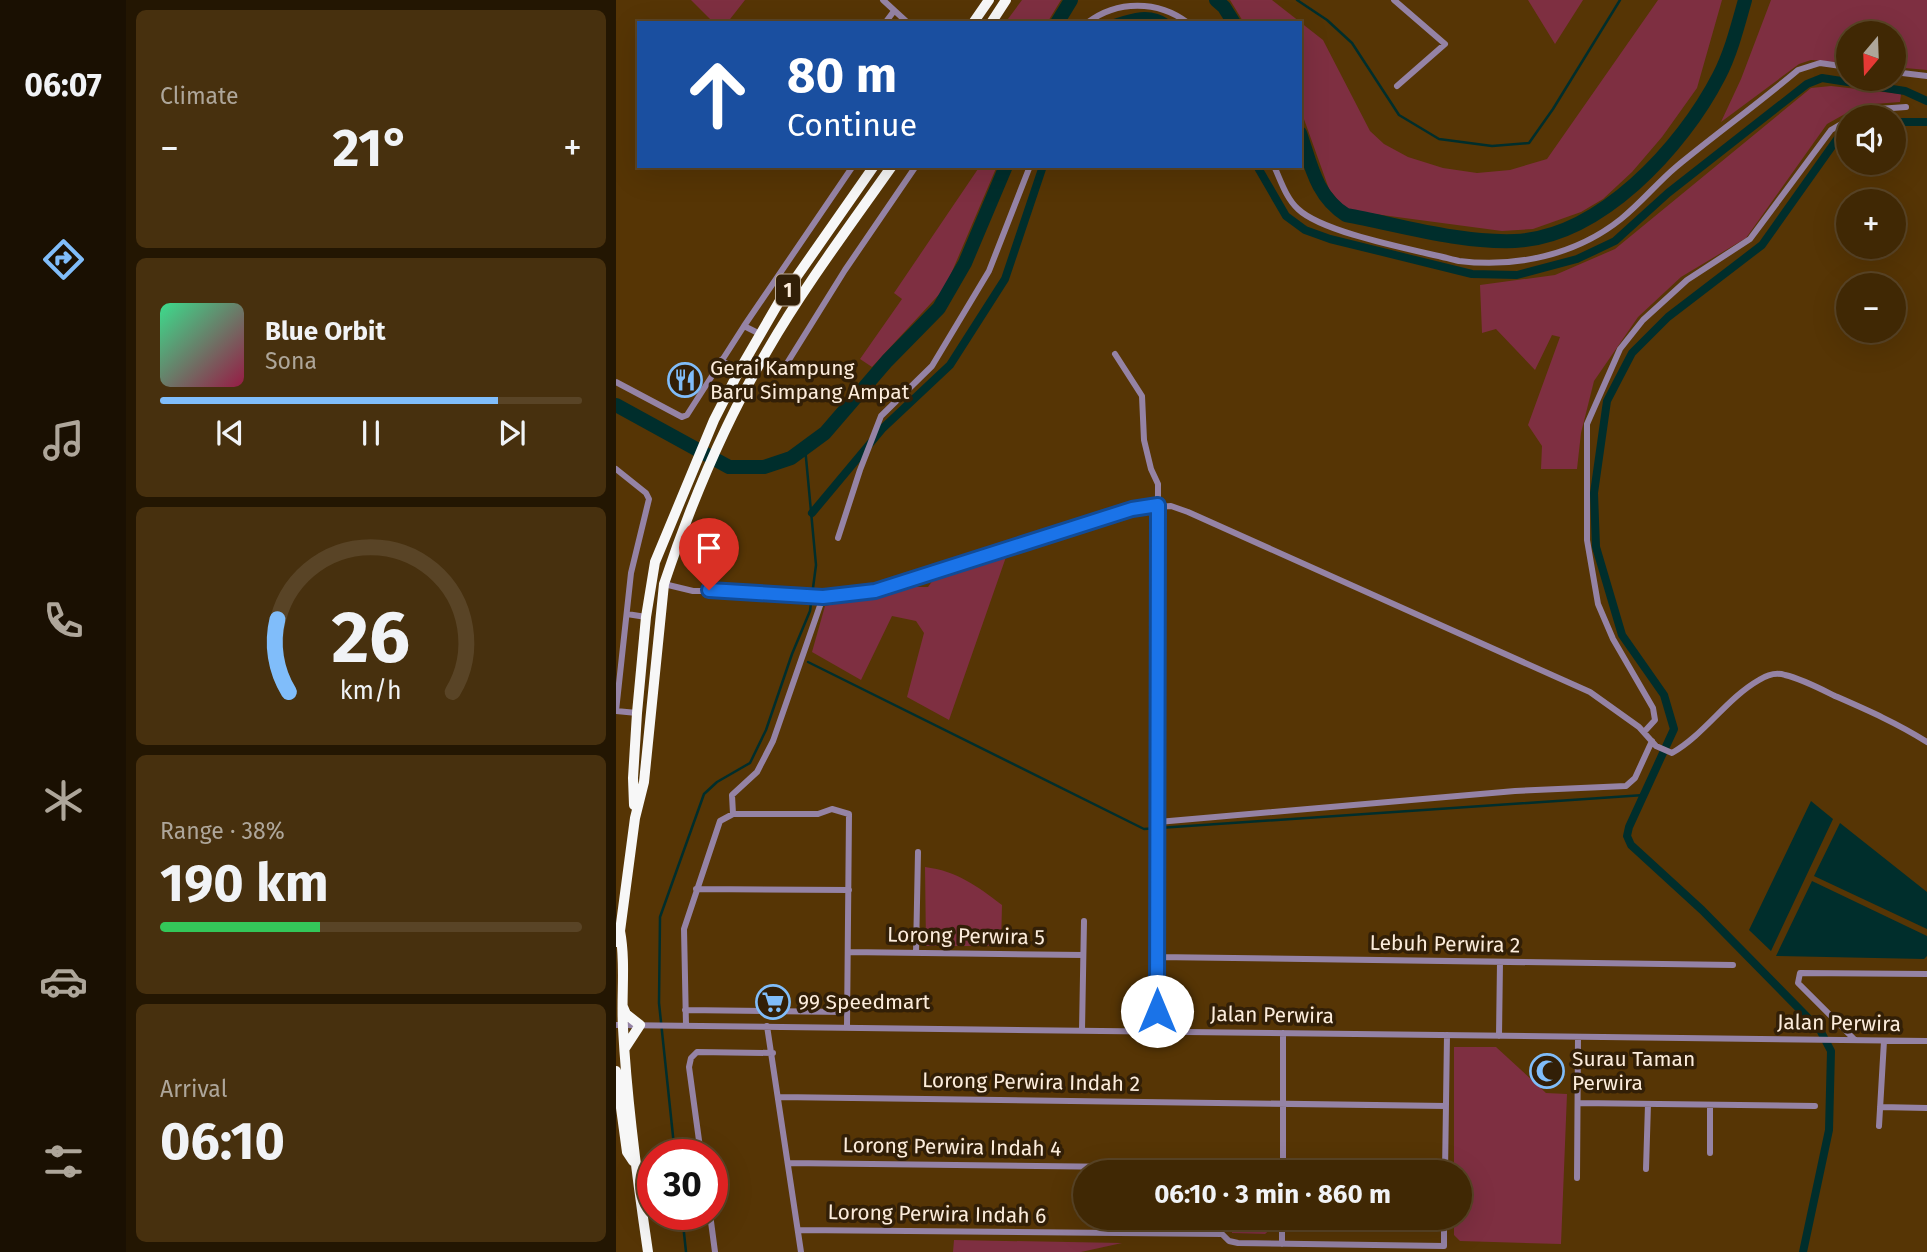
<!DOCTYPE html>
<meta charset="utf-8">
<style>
:root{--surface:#402804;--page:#47300e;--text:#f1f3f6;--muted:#aea69a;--line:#594426;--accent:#80bdfa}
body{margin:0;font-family:"Fira Sans",sans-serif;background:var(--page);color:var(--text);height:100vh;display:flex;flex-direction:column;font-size:26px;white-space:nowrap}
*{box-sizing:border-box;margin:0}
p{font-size:23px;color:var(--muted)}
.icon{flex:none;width:38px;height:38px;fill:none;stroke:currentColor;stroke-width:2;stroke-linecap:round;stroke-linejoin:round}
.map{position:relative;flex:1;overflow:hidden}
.panel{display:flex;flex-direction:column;gap:10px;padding:10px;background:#231602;width:490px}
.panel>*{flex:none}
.guide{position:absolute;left:21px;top:21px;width:665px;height:147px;border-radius:0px;box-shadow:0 7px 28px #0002,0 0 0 2px var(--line);background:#1a4fa0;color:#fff;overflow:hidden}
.needle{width:46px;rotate:199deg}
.buttons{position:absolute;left:1220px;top:21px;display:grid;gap:14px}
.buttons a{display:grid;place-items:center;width:70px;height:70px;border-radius:50%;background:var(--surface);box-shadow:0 7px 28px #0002,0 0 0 2px var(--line);font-size:35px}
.speed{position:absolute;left:21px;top:1139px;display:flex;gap:14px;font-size:35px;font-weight:700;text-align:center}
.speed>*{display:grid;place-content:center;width:91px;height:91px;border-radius:50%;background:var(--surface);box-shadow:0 7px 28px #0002,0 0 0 2px var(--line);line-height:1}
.speed .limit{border:10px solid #d22;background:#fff;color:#111}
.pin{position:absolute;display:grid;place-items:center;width:60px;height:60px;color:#fff;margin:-72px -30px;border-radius:50% 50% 50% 0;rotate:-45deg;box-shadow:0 0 7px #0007}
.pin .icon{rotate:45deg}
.me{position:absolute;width:77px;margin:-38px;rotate:0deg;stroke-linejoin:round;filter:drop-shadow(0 0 5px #0008)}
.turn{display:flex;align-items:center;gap:24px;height:147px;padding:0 35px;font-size:32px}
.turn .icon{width:91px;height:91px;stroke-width:2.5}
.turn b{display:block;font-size:49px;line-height:60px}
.big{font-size:52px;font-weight:700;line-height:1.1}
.panel .card{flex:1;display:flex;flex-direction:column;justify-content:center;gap:10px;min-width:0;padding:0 24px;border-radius:10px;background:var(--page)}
.panel .dial{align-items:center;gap:0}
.dial svg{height:182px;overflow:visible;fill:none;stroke:var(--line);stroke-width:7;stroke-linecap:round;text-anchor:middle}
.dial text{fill:var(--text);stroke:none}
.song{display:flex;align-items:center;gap:21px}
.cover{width:84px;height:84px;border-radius:10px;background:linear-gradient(135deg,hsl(150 70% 55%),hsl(340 70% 35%))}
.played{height:7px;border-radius:4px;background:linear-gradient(90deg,var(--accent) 80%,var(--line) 80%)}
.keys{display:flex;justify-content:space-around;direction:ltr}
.heat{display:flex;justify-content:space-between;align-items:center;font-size:38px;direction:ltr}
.charge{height:10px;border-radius:5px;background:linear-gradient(90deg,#34c759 38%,var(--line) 0)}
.trip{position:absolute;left:457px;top:1160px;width:399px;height:70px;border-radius:35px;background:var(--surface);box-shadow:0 7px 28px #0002,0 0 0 2px var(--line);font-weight:700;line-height:70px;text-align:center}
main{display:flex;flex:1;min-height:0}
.tab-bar{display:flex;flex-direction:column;width:126px;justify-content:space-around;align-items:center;background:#1a1002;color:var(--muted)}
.tab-bar .icon{width:49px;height:49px}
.tab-bar .current{color:var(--accent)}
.tab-bar b{font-size:32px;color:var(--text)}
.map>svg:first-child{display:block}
.green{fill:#7e2f41}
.water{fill:#002e2c}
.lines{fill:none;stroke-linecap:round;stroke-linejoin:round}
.stream{stroke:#002e2c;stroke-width:2.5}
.canal{stroke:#002e2c;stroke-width:8}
.river{stroke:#002e2c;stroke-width:14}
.street{stroke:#9583a5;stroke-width:6}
.highway{stroke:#f7f7f7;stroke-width:10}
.route-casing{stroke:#114b97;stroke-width:18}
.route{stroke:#1a73e8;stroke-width:12}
.labels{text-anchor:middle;stroke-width:7;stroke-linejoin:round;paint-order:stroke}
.shield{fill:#321f07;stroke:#bfae9b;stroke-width:2}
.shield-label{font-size:19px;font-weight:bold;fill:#fcecdb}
.poi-label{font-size:21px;fill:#fcecdb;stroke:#321f07;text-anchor:start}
.street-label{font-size:21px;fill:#fcecdb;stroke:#321f07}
</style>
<main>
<nav class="tab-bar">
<b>06:07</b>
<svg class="icon current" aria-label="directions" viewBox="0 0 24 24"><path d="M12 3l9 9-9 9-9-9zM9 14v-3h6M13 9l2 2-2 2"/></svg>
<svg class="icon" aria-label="music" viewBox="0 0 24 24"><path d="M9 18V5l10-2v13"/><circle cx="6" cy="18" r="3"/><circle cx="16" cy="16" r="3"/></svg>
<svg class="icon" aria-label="phone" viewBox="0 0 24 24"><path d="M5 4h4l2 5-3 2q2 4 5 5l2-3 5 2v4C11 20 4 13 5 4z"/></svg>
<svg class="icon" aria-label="climate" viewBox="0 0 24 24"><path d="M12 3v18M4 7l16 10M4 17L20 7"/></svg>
<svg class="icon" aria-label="car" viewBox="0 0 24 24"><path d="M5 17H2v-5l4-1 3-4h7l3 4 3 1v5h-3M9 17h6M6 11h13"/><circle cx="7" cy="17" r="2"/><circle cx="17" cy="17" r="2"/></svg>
<svg class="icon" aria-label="filters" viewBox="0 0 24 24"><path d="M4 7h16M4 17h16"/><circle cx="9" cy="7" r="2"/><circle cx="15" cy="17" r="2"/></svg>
</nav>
<section class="panel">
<div class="card"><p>Climate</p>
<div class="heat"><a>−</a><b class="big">21°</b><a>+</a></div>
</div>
<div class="card">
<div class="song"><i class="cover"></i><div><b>Blue Orbit</b><p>Sona</p></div></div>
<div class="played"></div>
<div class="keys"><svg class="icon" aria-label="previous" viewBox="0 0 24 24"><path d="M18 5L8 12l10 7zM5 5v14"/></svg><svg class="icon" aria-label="pause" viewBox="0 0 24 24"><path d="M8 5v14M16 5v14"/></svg><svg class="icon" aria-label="next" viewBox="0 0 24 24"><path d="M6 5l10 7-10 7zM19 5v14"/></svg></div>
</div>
<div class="card dial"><svg viewBox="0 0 100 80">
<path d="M14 69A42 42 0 1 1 86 69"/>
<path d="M14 69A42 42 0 0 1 9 37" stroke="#80bdfa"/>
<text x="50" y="56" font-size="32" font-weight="700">26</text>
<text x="50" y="72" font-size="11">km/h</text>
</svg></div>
<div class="card"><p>Range · 38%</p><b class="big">190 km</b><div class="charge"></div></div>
<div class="card"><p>Arrival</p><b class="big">06:10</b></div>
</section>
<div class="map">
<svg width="1311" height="1252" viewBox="0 0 1311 1252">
<rect width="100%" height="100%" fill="#563505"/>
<path class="green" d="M75 0H129L111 23H98Z
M406 0H445L431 23H389Z
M614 0H656L707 40 754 131 768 144 792 157 827 168 861 173 894 170 931 159 1042 0H1106L1081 88 1046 137 1016 172 987 199 965 212 917 229 886 231 736 211 725 204 713 189 684 108V23H628Z
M912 0H967L939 44Z
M1155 0H1311V70L1278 67V33H1232V63L1195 60 1183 64 1105 122 1125 79Z
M1215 86 1285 94 1284 102 1245 105 1211 124 1130 238 1065 277 1022 317 978 381 965 433 961 469H925L926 446 912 425 944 337 936 335 919 370 880 329 866 333 864 285 939 275 999 249 1195 88Z
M364 166H381L329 288 256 367 244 359 286 299 278 293Z
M390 557 333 720 291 697 308 633 300 621 276 616 245 680 196 652 209 606 296 587H312L319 577Z
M309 867C341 871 361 886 386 905L385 946H310Z
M838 1047H880L930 1093 951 1094 945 1244 844 1241 838 1235V1218H844V1172H838Z
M626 1218H657V1227L649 1234 616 1233V1223L626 1224Z
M338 1240 506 1243 465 1252H337Z"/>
<path class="water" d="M1195 801 1217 819 1155 951 1133 930Z
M1224 823 1311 892V929L1198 876Z
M1196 881 1311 936V956L1308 959 1160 956Z"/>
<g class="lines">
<path class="stream" d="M681 0 711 20 736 43 783 115 823 139 876 146 913 143 937 109 1004 0
M192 662 528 829 1028 795
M59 1155 43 1003 44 917 88 794 101 782 134 763 150 730 176 654 194 611 200 565 189 447
M66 1214 70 1252"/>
<path class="canal" d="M498 23C516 17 534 11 551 23
M1278 122H1311
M641 166 670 216 689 230 714 239 856 274 901 275 961 259 999 241 1052 193 1191 84 1206 78 1289 91 1311 101
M196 513 267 428 334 365 389 279 427 166
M1187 1252 1213 1130 1215 1051 1204 1030 1086 910 1015 845 1011 836 1013 827 1058 729 1048 695 1006 635 980 547 978 493 991 401 1016 353 1052 317 1146 245 1224 135 1232 131"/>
<path class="river" d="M600 0 608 7 618 23
M441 23 455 0
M684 133C695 165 700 196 730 215 784 225 843 243 899 241 984 237 1066 148 1103 76 1115 53 1122 25 1129 0
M0 405 113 467H148L175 458 209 433 271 361 323 308 349 263 390 166"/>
<path class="street" d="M267 0 292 23
M778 0 829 44 781 86
M187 23H194
M269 23 278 11
M471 23C501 0 542 0 572 23
M1278 72 1311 76
M1236 117 1248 110 1290 107
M658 166C665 181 670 198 682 209 708 234 805 251 843 261 900 268 960 255 1005 219 1025 203 1041 183 1060 167 1100 134 1143 103 1182 70L1204 63 1232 67
M128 326 144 334
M499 354 526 396 528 440 535 469 542 484 541 1031
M105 360 123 371
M168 368 229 270 300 166
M0 382 66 417 71 415 128 326 237 166
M0 469 30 493 33 499 15 573 0 711
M222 538 244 470 265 416 316 366 373 271 414 166
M48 584 77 591H121L199 597 259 591 516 509 555 506 572 512 974 692 1023 727 1040 746 1056 753C1089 734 1110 699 1143 680 1151 675 1160 672 1169 675 1186 679 1203 688 1219 696 1251 710 1281 723 1311 742
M11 614 30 617
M0 711 21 713
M1028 732 1039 720 1037 708 997 639 982 604 971 540V424L1004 349 1027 320 1071 280 1134 239 1215 130 1232 120
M117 814 116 795 141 772 157 741 207 597
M542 822 899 791 1010 786 1019 778 1036 741
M80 889 233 890
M232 952 467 955
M300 953 302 852
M541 957 1117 965
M69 1010 231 1012
M0 1025 1311 1041
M70 1025 68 929 104 821 117 814H202L216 809 233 814 231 1027
M151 1026 185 1252
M466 1030 468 921
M883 1036 884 962
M1239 1040 1182 983 1184 973 1311 974
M163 1097 830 1106
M962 1103 1199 1106
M1264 1107 1311 1108
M1263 1126 1268 1041
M1094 1153V1105
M85 1155 73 1067 75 1058 81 1052 157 1053
M172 1163 667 1169
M1030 1169 1032 1104
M667 1171V1033
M829 1172 831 1035
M961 1178 962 1037
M94 1214 99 1252
M182 1230 606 1234 613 1241 622 1243 828 1246V1218
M666 1244V1218"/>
<path class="highway" d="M357 23 373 0
M375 23 390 0
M18 805 17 778 21 713 30 617 39 562 98 420 123 371 163 302 258 166
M4 931C10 963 5 995 7 1028 11 1103 21 1178 32 1252
M0 942 4 931 19 818 28 782 48 584C74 506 109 422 151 351 188 287 233 227 276 166
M7 1007 10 1014 24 1025 9 1048
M0 1071 11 1152 17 1161"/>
</g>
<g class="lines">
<g class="route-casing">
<path id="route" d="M93 590 207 597 259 591 516 509 542 505 541 1011"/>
</g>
<use href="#route" class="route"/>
</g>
<defs>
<g id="restaurant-ring" transform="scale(1.75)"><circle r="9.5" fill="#321f07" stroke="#80bdfa" stroke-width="1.5"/><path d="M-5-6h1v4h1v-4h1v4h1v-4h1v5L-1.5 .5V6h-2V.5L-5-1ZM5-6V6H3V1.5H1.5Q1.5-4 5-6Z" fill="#80bdfa"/></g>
<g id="supermarket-ring" transform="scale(1.75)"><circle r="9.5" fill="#321f07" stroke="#80bdfa" stroke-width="1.5"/><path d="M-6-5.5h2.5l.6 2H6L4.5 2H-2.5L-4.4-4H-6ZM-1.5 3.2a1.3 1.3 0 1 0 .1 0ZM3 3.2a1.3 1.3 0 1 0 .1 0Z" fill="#80bdfa"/></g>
<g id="mosque-ring" transform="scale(1.75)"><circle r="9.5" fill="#321f07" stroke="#80bdfa" stroke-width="1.5"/><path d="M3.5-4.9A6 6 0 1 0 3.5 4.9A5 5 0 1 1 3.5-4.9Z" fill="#80bdfa"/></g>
</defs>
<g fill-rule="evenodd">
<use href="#restaurant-ring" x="69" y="380"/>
<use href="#supermarket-ring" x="157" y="1002"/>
<use href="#mosque-ring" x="931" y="1071"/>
</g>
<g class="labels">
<rect class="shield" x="160" y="274.5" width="24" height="31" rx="5"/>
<g class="shield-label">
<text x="172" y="297">1</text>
</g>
<g class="poi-label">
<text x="94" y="375">Gerai Kampung<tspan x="94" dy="24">Baru Simpang Ampat</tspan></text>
<text x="182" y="1009">99 Speedmart</text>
<text x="956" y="1066">Surau Taman<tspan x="956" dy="24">Perwira</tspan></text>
</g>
<g class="street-label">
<text transform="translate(350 936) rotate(1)" y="7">Lorong Perwira 5</text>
<text transform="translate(829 944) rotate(1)" y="7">Lebuh Perwira 2</text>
<text transform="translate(656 1015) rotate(1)" y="7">Jalan Perwira</text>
<text transform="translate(1223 1023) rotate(1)" y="7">Jalan Perwira</text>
<text transform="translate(415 1082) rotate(1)" y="7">Lorong Perwira Indah 2</text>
<text transform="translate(336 1147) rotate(1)" y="7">Lorong Perwira Indah 4</text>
<text transform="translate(321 1214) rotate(1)" y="7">Lorong Perwira Indah 6</text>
</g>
</g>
</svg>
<div class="buttons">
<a><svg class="needle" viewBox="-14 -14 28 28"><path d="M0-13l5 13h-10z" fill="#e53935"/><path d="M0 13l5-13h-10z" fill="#aea69a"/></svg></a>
<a><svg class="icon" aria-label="sound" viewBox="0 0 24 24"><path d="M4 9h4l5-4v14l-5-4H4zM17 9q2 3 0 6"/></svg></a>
<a>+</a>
<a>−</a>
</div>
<div class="speed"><div class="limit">30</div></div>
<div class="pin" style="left:93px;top:590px;background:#d93025"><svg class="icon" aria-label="arrive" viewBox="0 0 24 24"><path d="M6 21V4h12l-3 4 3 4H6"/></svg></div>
<svg class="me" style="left:541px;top:1011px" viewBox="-20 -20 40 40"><circle r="19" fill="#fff"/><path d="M0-13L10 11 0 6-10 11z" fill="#1a73e8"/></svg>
<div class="trip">06:10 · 3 min · 860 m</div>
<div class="guide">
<div class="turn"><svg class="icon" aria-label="ahead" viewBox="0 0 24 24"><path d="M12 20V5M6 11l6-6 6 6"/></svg><div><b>80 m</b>Continue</div></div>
</div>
</div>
</main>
